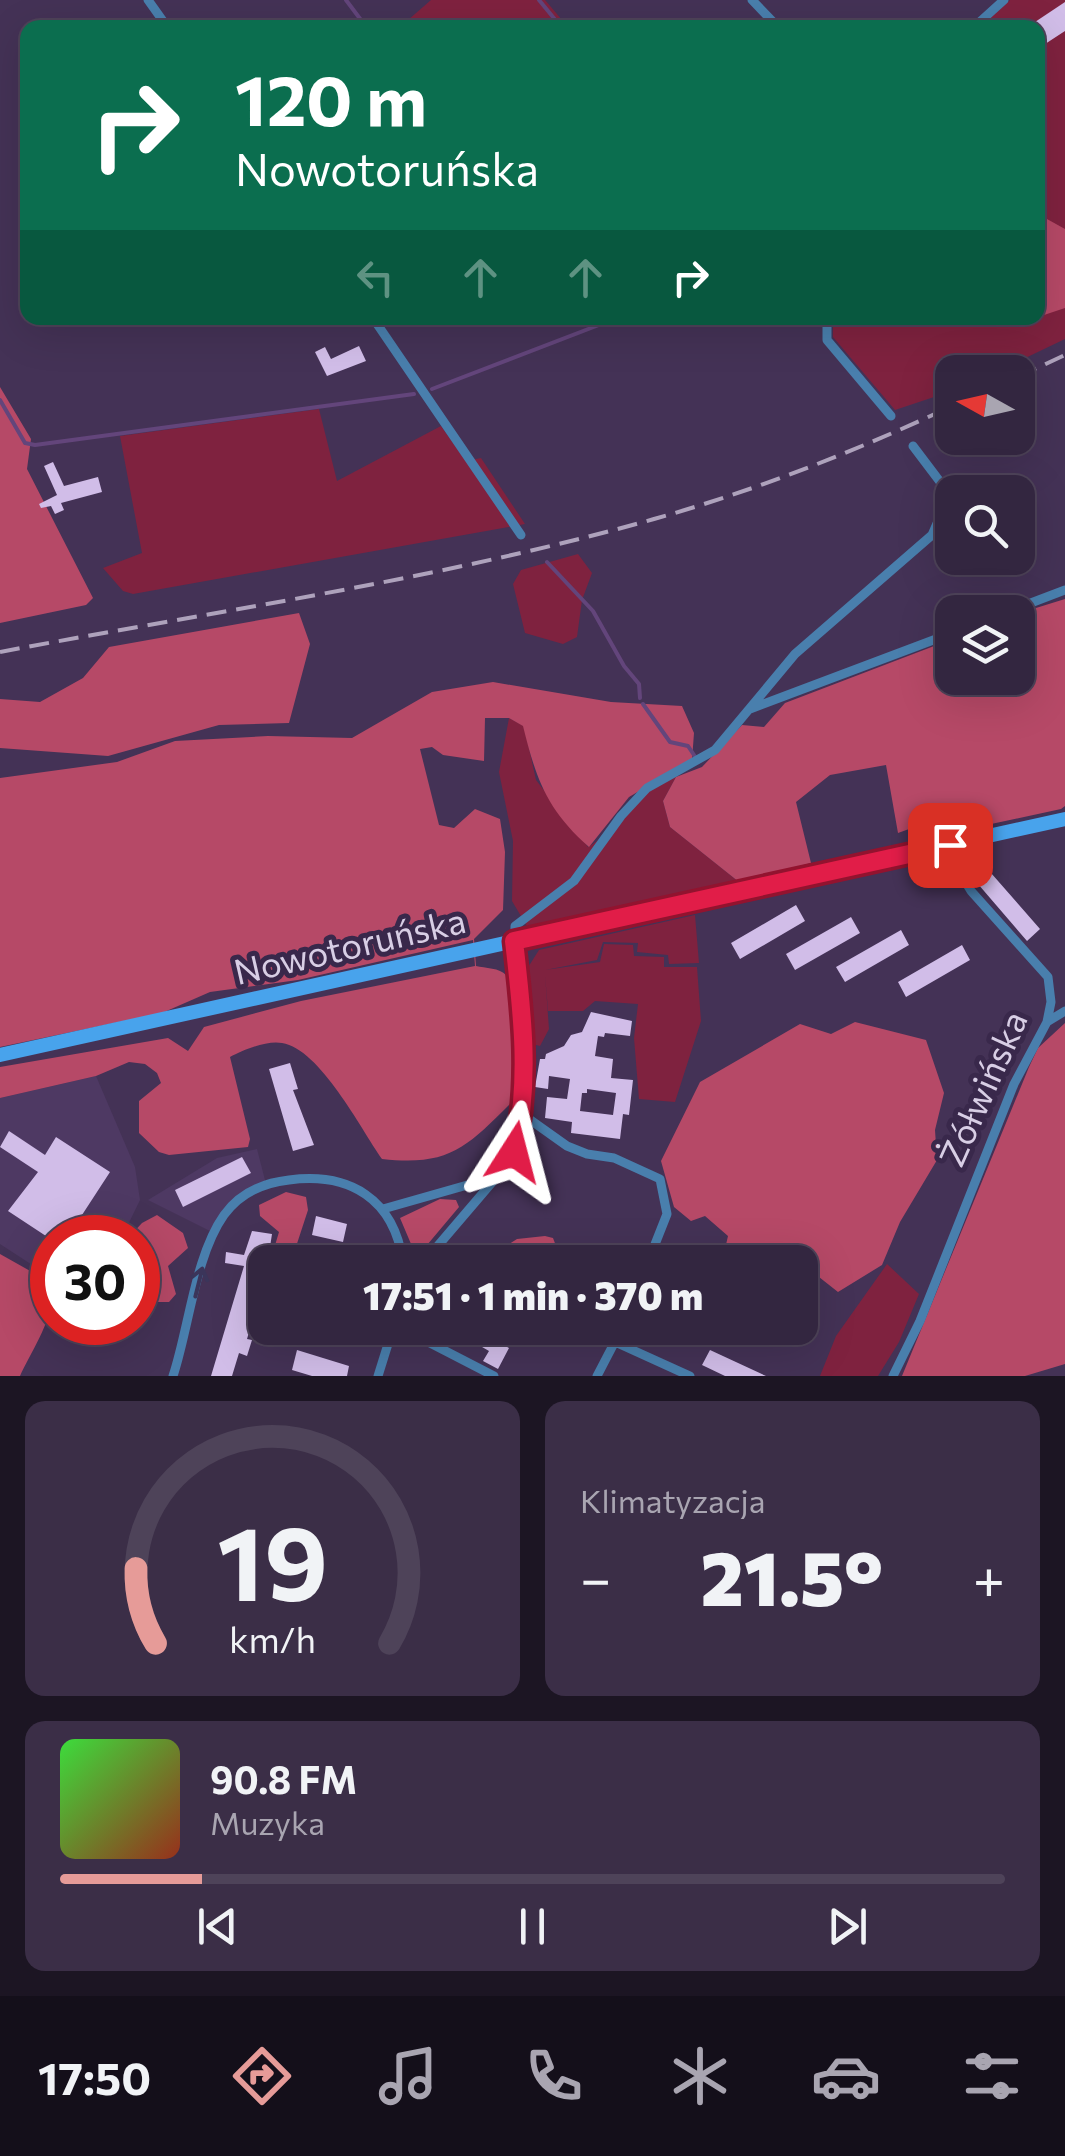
<!DOCTYPE html>
<html lang="pl">
<meta charset="utf-8">
<style>
:root{--surface:#332640;--page:#3b2e47;--text:#f1f3f6;--muted:#a9a5b1;--line:#4e4359;--accent:#e69b98}
body{margin:0;font-family:Commissioner,sans-serif;background:var(--page);color:var(--text);height:100vh;display:flex;flex-direction:column;font-size:38px;white-space:nowrap}
*{box-sizing:border-box;margin:0}
p{font-size:32px;color:var(--muted)}
.icon{flex:none;width:55px;height:55px;fill:none;stroke:currentColor;stroke-width:2;stroke-linecap:round;stroke-linejoin:round}
.map{position:relative;height:1376px;overflow:hidden}
.drawer{display:flex;flex-direction:column;gap:25px;padding:25px;background:#1c1523;flex:1}
.drawer>*{flex:none}
.hud{position:absolute;left:20px;top:20px;width:1025px;height:305px;border-radius:20px;box-shadow:0 10px 40px #0002,0 0 0 2px var(--line);background:#0b6e4f;color:#fff;overflow:hidden}
.needle{width:65px;rotate:278deg}
.controls{position:absolute;left:935px;top:355px;display:grid;gap:20px}
.controls a{display:grid;place-items:center;width:100px;height:100px;border-radius:20px;background:var(--surface);box-shadow:0 10px 40px #0002,0 0 0 2px var(--line);font-size:50px}
.speed{position:absolute;left:30px;top:1215px;display:flex;gap:20px;font-size:50px;font-weight:700;text-align:center}
.speed>*{display:grid;place-content:center;width:130px;height:130px;border-radius:50%;background:var(--surface);box-shadow:0 10px 40px #0002,0 0 0 2px var(--line);line-height:1}
.speed .limit{border:15px solid #d22;background:#fff;color:#111}
.pin{position:absolute;display:grid;place-items:center;width:85px;height:85px;color:#fff;margin:-42px;border-radius:20px;box-shadow:0 5px 15px #0006}
.me{position:absolute;width:110px;margin:-55px;rotate:9deg;stroke-linejoin:round;filter:drop-shadow(0 0 8px #0008)}
.turn{display:flex;align-items:center;gap:35px;height:210px;padding:0 50px;font-size:45px}
.turn .icon{width:130px;height:130px;stroke-width:2.5}
.turn b{display:block;font-size:70px;line-height:85px}
.lanes{display:flex;align-items:center;height:95px;padding:0 50px;background:#0003;justify-content:center;gap:50px;direction:ltr}
.lanes .off{opacity:.35}
.big{font-size:75px;font-weight:800;line-height:1.1}
.drawer .widget{flex:1;display:flex;flex-direction:column;justify-content:center;gap:15px;min-width:0;padding:0 35px;border-radius:20px;background:var(--page)}
.drawer .dial{align-items:center;gap:0}
.dial svg{height:260px;overflow:visible;fill:none;stroke:var(--line);stroke-width:7;stroke-linecap:round;text-anchor:middle}
.dial text{fill:var(--text);stroke:none}
.song{display:flex;align-items:center;gap:30px}
.cover{width:120px;height:120px;border-radius:15px;background:linear-gradient(135deg,hsl(120 70% 55%),hsl(10 70% 35%))}
.played{height:10px;border-radius:5px;background:linear-gradient(90deg,var(--accent) 15%,var(--line) 15%)}
.keys{display:flex;justify-content:space-around;direction:ltr}
.heat{display:flex;justify-content:space-between;align-items:center;font-size:55px;direction:ltr}
.drawer .tiles{flex:1;display:grid;gap:25px;grid-template-columns:1fr 1fr}
.widget:last-child{grid-column:span 2}
.trip{position:absolute;left:248px;top:1245px;width:570px;height:100px;border-radius:20px;background:var(--surface);box-shadow:0 10px 40px #0002,0 0 0 2px var(--line);font-weight:800;line-height:100px;text-align:center}
.dock{display:flex;height:160px;justify-content:space-around;align-items:center;background:#140f1a;color:var(--muted)}
.dock .icon{width:70px;height:70px}
.dock .on{color:var(--accent)}
.dock b{font-size:45px;color:var(--text)}
.map>svg:first-child{display:block}
.built{fill:#4e3963}
.green{fill:#7f223f}
.forest{fill:#b64967}
.lines{fill:none;stroke-linecap:round;stroke-linejoin:round}
.stream{stroke:#63457b;stroke-width:4}
.building{fill:#d1bde8;fill-rule:evenodd}
.street{stroke:#497fad;stroke-width:9}
.secondary{stroke:#48a3ec;stroke-width:14}
.rail{stroke:#aea2bc;stroke-width:4;stroke-dasharray:20 10;stroke-linecap:butt}
.oneway{stroke:#3b355a}
.route-casing{stroke:#92132f;stroke-width:25}
.route{stroke:#e11d48;stroke-width:18}
.labels{text-anchor:middle;stroke-width:10;stroke-linejoin:round;paint-order:stroke}
.street-label{font-size:35px;fill:#d8cee5;stroke:#39284b}
</style>
<div class="map">
<svg width="1065" height="1376" viewBox="0 0 1065 1376">
<rect width="100%" height="100%" fill="#443256"/>
<path class="built" d="M96 1076 135 1167 140 1200 122 1237 52 1238V1272L40 1270 0 1244V1098Z
M257 1149 266 1184 241 1196 214 1233 148 1200 217 1158Z"/>
<path class="green" d="M431 0H545L568 27H400Z
M1010 0H1065V339L996 372H952V391L895 410 833 337V318H1038V28L980 27Z
M319 409 337 481 441 426 466 461 481 458 525 524 133 594 123 591 103 568 142 553 120 436Z
M578 554 592 573 582 600 577 637 563 644 525 633 513 584 521 570Z
M509 718 524 726 536 780 588 847 609 833 634 800 673 774 676 777 663 801 670 827 739 882 528 928 512 901 513 841 499 772Z
M695 915 699 963 669 964 668 955 637 952 638 943 603 942 597 960 545 970 600 962 604 944 633 945 634 956 664 957V967H697L701 1021 675 1102 639 1099 634 1038 638 1004 595 1001 583 1011H548L545 974 549 1029 540 1046 532 1044 525 972 539 950Z
M887 1264 919 1294 899 1342 878 1376H820L836 1336Z"/>
<path class="forest" d="M1038 214 1065 229V308L1038 317Z
M0 387 31 439 27 469 93 598 86 605 0 623Z
M1065 599V806L1061 809 940 835 923 824 898 833 886 765 830 775 796 802 811 863 739 882 670 827 663 801 676 777 702 767 742 725 764 727 785 703 942 643 952 649V678H1018L1023 612Z
M299 613 310 644 289 723 219 725 108 756 0 748V699L40 702 83 678 109 647Z
M493 682 611 702 682 706 694 733 692 760 629 797 589 847C547 810 536 779 523 726L509 718H485L484 761 443 755 432 747 420 749 439 825 454 828 475 809 500 819 505 852 503 910 474 939 476 966C485 968 500 968 506 975 525 998 513 1074 511 1103 465 1149 448 1166 382 1159 361 1129 320 1049 282 1043 267 1040 243 1050 230 1057L250 1139 248 1147 169 1155 159 1152 139 1133V1101L161 1083 157 1073 145 1064 129 1062 96 1076 0 1098V1067L168 1038 188 1051 204 1027 301 1001 475 966 473 940 298 980 210 992 162 1013 0 1047V778L117 762 175 741 268 736 352 738 432 692Z
M855 1022 926 1040 944 1093 935 1130 937 1160 900 1222 882 1265 838 1292 800 1262H722L728 1236 705 1216 691 1221 674 1207 661 1161 700 1082 800 1024 831 1034Z
M1065 1023V1364L1025 1376H902L1029 1067 1038 1048Z
M286 1192 306 1197 308 1210 291 1262H270L279 1232 260 1216 259 1205Z
M440 1199 456 1200 459 1207 422 1251H414L400 1218Z
M157 1215 183 1233 188 1248 168 1266 176 1294 169 1302H138V1238L129 1237 142 1223Z
M545 1236 553 1238 562 1262H532L525 1259 498 1262 495 1253 517 1239Z
M0 1254 48 1281C63 1306 31 1351 20 1376H0Z"/>
<g class="lines">
<path class="stream" d="M346 0 367 28
M539 0 562 28
M432 389 617 318
M0 400 25 443 35 445 414 394
M547 562 593 611 624 666 639 684 640 698
M643 704 670 742 688 746 696 758"/>
</g>
<path class="building" d="M1065 2V31L1042 46 1038 28H1026Z
M359 346 366 361 327 376 315 352 325 347 331 359Z
M53 462 64 486 98 477 102 492 61 503 64 510 55 514 51 506 41 508 39 504 57 495 44 466Z
M991 873 1040 929 1027 941 978 884Z
M796 905 805 921 740 959 731 943Z
M851 917 860 933 795 970 786 954Z
M901 930 909 945 845 982 836 967Z
M962 945 970 960 906 997 898 982Z
M591 1012 632 1021 630 1036 605 1033 604 1037 598 1036 595 1056 613 1059 611 1078 633 1080 629 1115 623 1114 620 1139 571 1133 572 1122 545 1118 547 1097 567 1099 570 1079 549 1076 548 1089 535 1087 540 1059H545L546 1054 564 1046 571 1035 582 1032ZM587 1089 616 1093 613 1115 580 1111 582 1093H587Z
M290 1063 298 1089 293 1090 314 1145 293 1151 269 1069Z
M9 1131 45 1155 56 1137 110 1172 67 1238H49L8 1211 38 1172 0 1147Z
M242 1157 251 1173 183 1207 175 1190Z
M316 1216 347 1224 343 1242 312 1235Z
M252 1231 272 1234 268 1260 254 1258 252 1278 264 1282 247 1339 252 1340 247 1356 239 1353 232 1376H211L244 1266 225 1263 226 1252 244 1255Z
M475 1330 509 1348 498 1369 483 1361 489 1351 470 1340Z
M297 1350 349 1366 347 1376H312L292 1370Z
M710 1350 766 1376H725L702 1365Z"/>
<g class="lines">
<path class="street" d="M148 0 168 28
M752 0 779 28
M973 28 1004 0
M373 318 521 535
M827 318V340L891 416
M1007 612 1065 590
M750 709 952 633
M1047 1022 1065 1011
M522 1114 567 1146 587 1154 614 1158 660 1179 667 1214 648 1262
M383 1209 492 1178
M424 1262 506 1166C544 1093 514 1003 515 926L574 881 621 816 647 788 715 750 795 654 932 535 945 505 944 487 913 446
M401 1328 494 1376
M615 1342 690 1376
M173 1376C189 1328 195 1256 224 1215 240 1193 262 1183 289 1180 350 1172 394 1199 403 1262
M378 1376 393 1328
M597 1376 622 1328
M893 1376 920 1321 1014 1084 1047 1022 1051 1002 1048 977 971 891 955 865 949 845"/>
<path class="secondary" d="M0 1055 1065 819"/>
<path class="rail" d="M1018 377 1065 355
M0 652C217 611 442 579 654 519 757 490 856 451 952 406"/>
</g>
<defs><path id="oneway-shaft" d="M-6 0H5M1.5-3L5.5 0L1.5 3" fill="none" stroke-width="1.6" stroke-linecap="round" stroke-linejoin="round" transform="scale(2.5)"/></defs>
<use class="oneway" href="#oneway-shaft" transform="translate(199 1282) rotate(-76)"/>
<g class="lines">
<g class="route-casing">
<path id="route" d="M514 1152C531 1083 522 1010 514 941L950 845"/>
</g>
<use href="#route" class="route"/>
</g>
<g class="labels">
<g class="street-label">
<text transform="translate(350 947) rotate(-13)" y="12">Nowotoruńska</text>
<text transform="translate(984 1089) rotate(-66)" y="12">Żółwińska</text>
</g>
</g>
</svg>
<div class="controls">
<a><svg class="needle" viewBox="-14 -14 28 28"><path d="M0-13l5 13h-10z" fill="#e53935"/><path d="M0 13l5-13h-10z" fill="#a9a5b1"/></svg></a>
<a><svg class="icon" aria-label="search" viewBox="0 0 24 24"><circle cx="10" cy="10" r="6"/><path d="M15 15l6 6"/></svg></a>
<a><svg class="icon" aria-label="layers" viewBox="0 0 24 24"><path d="M12 4l9 5-9 5-9-5zM3 14l9 5 9-5"/></svg></a>
</div>
<div class="speed"><div class="limit">30</div></div>
<div class="pin" style="left:950px;top:845px;background:#d93025"><svg class="icon" aria-label="arrive" viewBox="0 0 24 24"><path d="M6 21V4h12l-3 4 3 4H6"/></svg></div>
<svg class="me" style="left:514px;top:1152px" viewBox="-20 -20 40 40"><path d="M0-17L14 15 0 8-14 15z" fill="#e11d48" stroke="#fff" stroke-width="4"/></svg>
<div class="trip">17:51 · 1 min · 370 m</div>
<div class="hud">
<div class="turn"><svg class="icon" aria-label="right" viewBox="0 0 24 24"><path d="M7 20v-9h11M14 6l5 5-5 5"/></svg><div><b>120 m</b>Nowotoruńska</div></div>
<div class="lanes"><svg class="icon off" aria-label="left" viewBox="0 0 24 24"><path d="M17 20v-9H6M10 6l-5 5 5 5"/></svg><svg class="icon off" aria-label="ahead" viewBox="0 0 24 24"><path d="M12 20V5M6 11l6-6 6 6"/></svg><svg class="icon off" aria-label="ahead" viewBox="0 0 24 24"><path d="M12 20V5M6 11l6-6 6 6"/></svg><svg class="icon" aria-label="right" viewBox="0 0 24 24"><path d="M7 20v-9h11M14 6l5 5-5 5"/></svg></div>
</div>
</div>
<section class="drawer">
<div class="tiles">
<div class="widget dial"><svg viewBox="0 0 100 80">
<path d="M14 69A42 42 0 1 1 86 69"/>
<path d="M14 69A42 42 0 0 1 8 46" stroke="#e69b98"/>
<text x="50" y="56" font-size="32" font-weight="700">19</text>
<text x="50" y="72" font-size="11">km/h</text>
</svg></div>
<div class="widget"><p>Klimatyzacja</p>
<div class="heat"><a>−</a><b class="big">21.5°</b><a>+</a></div>
</div>
<div class="widget">
<div class="song"><i class="cover"></i><div><b>90.8 FM</b><p>Muzyka</p></div></div>
<div class="played"></div>
<div class="keys"><svg class="icon" aria-label="previous" viewBox="0 0 24 24"><path d="M18 5L8 12l10 7zM5 5v14"/></svg><svg class="icon" aria-label="pause" viewBox="0 0 24 24"><path d="M8 5v14M16 5v14"/></svg><svg class="icon" aria-label="next" viewBox="0 0 24 24"><path d="M6 5l10 7-10 7zM19 5v14"/></svg></div>
</div>
</div>
</section>
<nav class="dock">
<b>17:50</b>
<svg class="icon on" aria-label="directions" viewBox="0 0 24 24"><path d="M12 3l9 9-9 9-9-9zM9 14v-3h6M13 9l2 2-2 2"/></svg>
<svg class="icon" aria-label="music" viewBox="0 0 24 24"><path d="M9 18V5l10-2v13"/><circle cx="6" cy="18" r="3"/><circle cx="16" cy="16" r="3"/></svg>
<svg class="icon" aria-label="phone" viewBox="0 0 24 24"><path d="M5 4h4l2 5-3 2q2 4 5 5l2-3 5 2v4C11 20 4 13 5 4z"/></svg>
<svg class="icon" aria-label="climate" viewBox="0 0 24 24"><path d="M12 3v18M4 7l16 10M4 17L20 7"/></svg>
<svg class="icon" aria-label="car" viewBox="0 0 24 24"><path d="M5 17H2v-5l4-1 3-4h7l3 4 3 1v5h-3M9 17h6M6 11h13"/><circle cx="7" cy="17" r="2"/><circle cx="17" cy="17" r="2"/></svg>
<svg class="icon" aria-label="filters" viewBox="0 0 24 24"><path d="M4 7h16M4 17h16"/><circle cx="9" cy="7" r="2"/><circle cx="15" cy="17" r="2"/></svg>
</nav>
